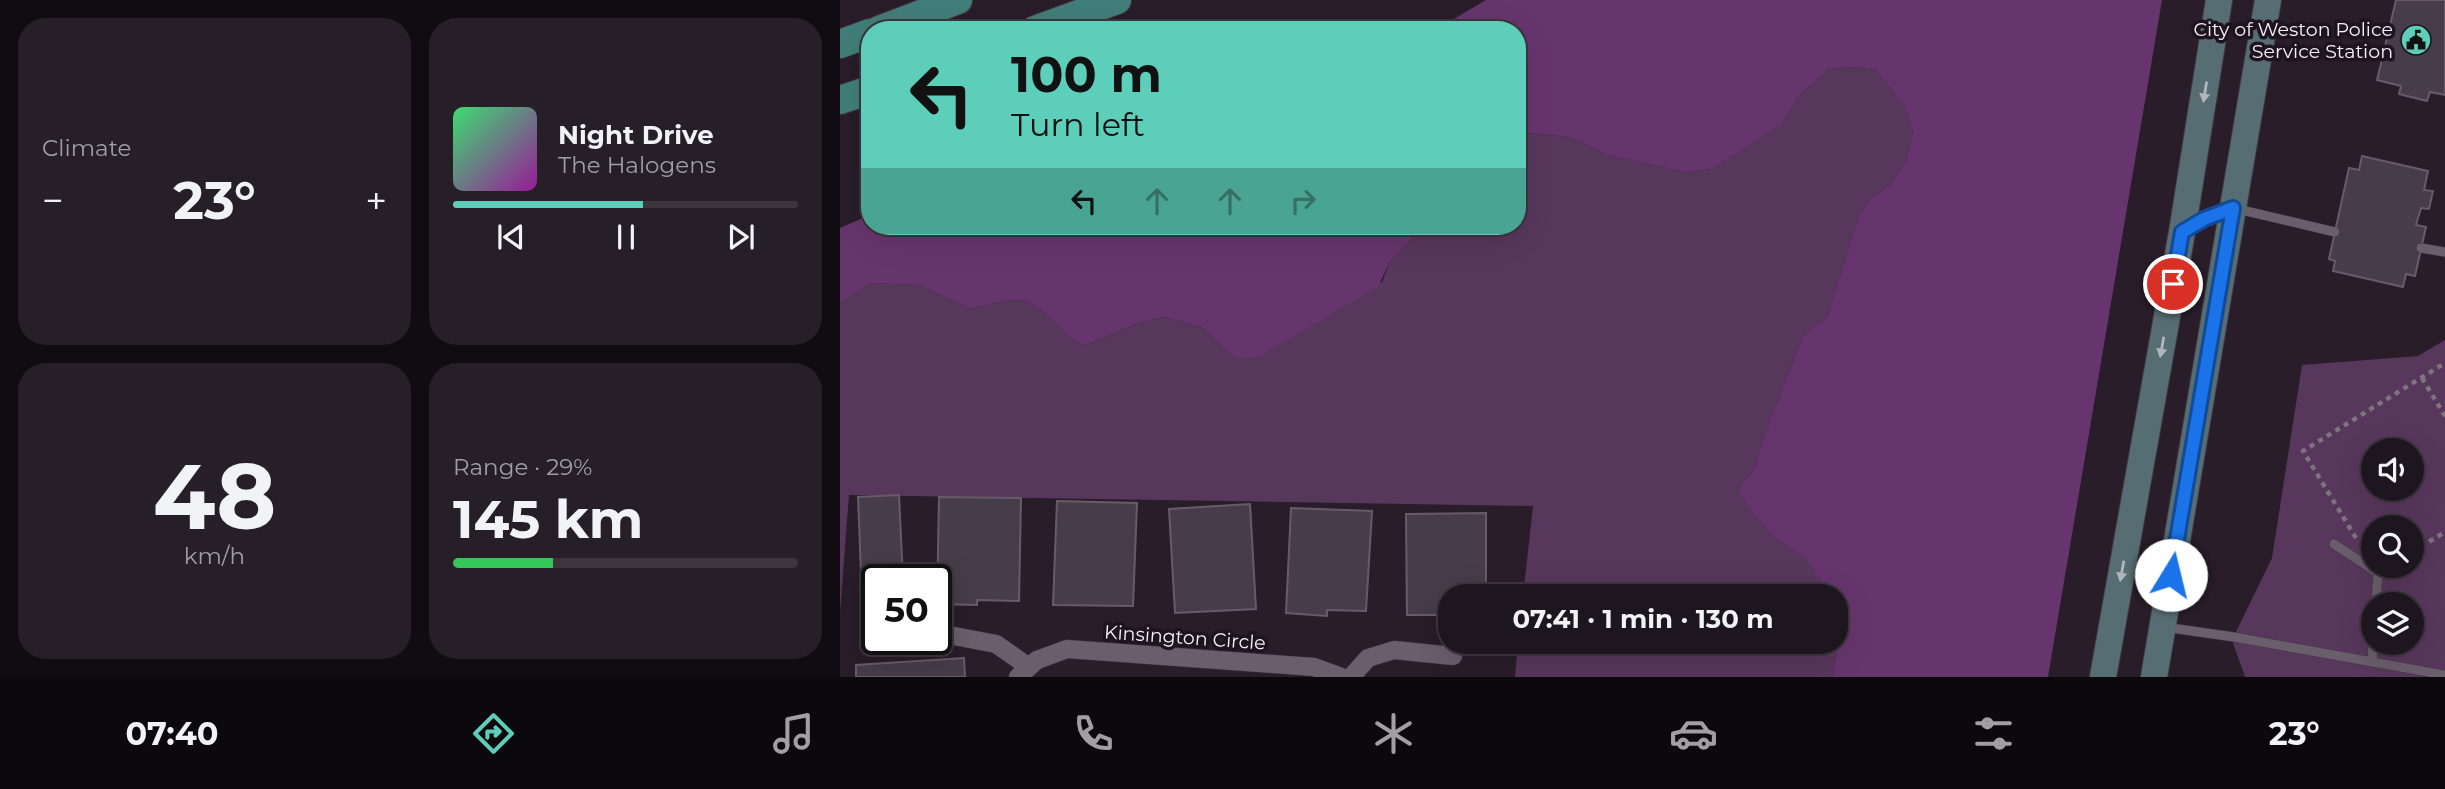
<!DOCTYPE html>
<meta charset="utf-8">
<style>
:root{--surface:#1e161f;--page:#261f28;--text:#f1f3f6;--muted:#a19fa4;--line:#3c353d;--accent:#5dceb9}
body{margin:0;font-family:Montserrat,sans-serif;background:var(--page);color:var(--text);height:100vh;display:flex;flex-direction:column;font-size:26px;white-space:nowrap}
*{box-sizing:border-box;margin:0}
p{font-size:23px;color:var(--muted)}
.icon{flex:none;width:38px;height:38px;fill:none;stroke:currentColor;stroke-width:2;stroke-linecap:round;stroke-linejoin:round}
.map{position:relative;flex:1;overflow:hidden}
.drawer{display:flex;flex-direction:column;gap:18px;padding:18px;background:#100c11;width:840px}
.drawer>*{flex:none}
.hud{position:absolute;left:21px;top:21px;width:665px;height:214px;border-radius:28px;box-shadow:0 7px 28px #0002,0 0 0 2px var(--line);background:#5dceb9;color:#111;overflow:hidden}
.tools{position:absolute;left:1521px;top:438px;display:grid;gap:14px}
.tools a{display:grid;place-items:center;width:63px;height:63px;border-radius:50%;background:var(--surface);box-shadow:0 7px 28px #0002,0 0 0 2px var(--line);font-size:35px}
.speed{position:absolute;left:21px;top:564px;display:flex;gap:14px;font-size:35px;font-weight:700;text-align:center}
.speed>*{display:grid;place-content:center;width:91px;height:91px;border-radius:50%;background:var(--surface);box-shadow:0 7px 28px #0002,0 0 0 2px var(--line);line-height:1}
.speed .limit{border:4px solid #111;border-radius:10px;background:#fff;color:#111}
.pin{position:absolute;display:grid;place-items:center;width:60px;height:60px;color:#fff;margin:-30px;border:4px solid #fff;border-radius:50%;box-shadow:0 2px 7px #0007}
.me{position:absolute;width:77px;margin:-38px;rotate:9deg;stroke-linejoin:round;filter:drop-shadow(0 0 5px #0008)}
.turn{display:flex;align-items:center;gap:24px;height:147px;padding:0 35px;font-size:32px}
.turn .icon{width:91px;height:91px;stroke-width:2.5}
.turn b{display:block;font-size:49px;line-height:60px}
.lanes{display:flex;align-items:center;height:66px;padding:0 35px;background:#0003;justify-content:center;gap:35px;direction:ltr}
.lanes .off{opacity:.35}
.big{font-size:52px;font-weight:700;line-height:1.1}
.drawer .card{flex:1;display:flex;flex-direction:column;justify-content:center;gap:10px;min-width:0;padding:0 24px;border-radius:28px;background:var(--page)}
.drawer .dial{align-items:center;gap:0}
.dial b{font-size:91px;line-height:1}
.song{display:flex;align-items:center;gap:21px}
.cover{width:84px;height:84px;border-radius:10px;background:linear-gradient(135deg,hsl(140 70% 55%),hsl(300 70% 35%))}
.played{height:7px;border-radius:4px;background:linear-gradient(90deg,var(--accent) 55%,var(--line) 55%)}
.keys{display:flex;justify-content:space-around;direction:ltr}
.heat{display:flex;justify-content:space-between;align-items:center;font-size:38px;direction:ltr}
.charge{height:10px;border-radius:5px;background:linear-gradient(90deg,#34c759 29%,var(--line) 0)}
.drawer .tiles{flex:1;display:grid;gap:18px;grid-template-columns:repeat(2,1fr)}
.trip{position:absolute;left:598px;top:584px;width:410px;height:70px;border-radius:28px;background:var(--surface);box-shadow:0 7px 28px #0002,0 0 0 2px var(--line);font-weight:700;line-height:70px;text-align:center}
.dock{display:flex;height:112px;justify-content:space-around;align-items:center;background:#0c090c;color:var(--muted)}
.dock .icon{width:49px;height:49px}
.dock .active{color:var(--accent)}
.dock b{font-size:32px;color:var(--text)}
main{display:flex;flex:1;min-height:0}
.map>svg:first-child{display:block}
.green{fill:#58375c;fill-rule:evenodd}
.water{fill:#67356e}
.building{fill:#473c49;stroke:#685b69;stroke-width:2}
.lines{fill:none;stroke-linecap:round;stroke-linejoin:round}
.service-casing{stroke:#443a45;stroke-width:10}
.minor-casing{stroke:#443a45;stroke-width:19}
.secondary-casing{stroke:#443a45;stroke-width:28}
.primary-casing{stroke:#443a45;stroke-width:30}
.path{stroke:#7d747e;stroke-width:4.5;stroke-dasharray:5 5;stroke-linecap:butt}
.service{stroke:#6a5d6c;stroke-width:9}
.minor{stroke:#6a5d6c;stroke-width:18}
.secondary{stroke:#566e73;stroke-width:26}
.primary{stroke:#427e79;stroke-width:28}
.oneway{fill:#afb6bc}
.route-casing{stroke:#114b97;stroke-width:18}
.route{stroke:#1a73e8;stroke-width:12}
.labels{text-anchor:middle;stroke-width:7;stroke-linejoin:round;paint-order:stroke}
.poi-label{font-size:19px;fill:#f7f0f8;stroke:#1e1420;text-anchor:end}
.street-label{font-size:19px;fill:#f7f0f8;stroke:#1e1420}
</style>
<main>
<section class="drawer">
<div class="tiles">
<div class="card"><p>Climate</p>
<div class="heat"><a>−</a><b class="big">23°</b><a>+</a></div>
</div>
<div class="card">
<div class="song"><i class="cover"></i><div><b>Night Drive</b><p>The Halogens</p></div></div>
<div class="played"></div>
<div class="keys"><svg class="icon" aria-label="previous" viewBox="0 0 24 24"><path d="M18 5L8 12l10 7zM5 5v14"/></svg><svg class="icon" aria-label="pause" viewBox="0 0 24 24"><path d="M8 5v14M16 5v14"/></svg><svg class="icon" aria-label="next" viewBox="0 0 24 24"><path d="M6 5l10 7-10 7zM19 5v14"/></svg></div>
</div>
<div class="card dial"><b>48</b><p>km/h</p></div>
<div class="card"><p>Range · 29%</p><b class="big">145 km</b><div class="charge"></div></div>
</div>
</section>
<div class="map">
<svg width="1605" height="677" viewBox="0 0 1605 677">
<rect width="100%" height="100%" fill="#281d29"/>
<path class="green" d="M1013 67 1036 70 1065 105 1073 133 1066 160 1051 184 1030 199 1019 215 988 315 963 336 922 442 915 468 903 482 914 515 934 537 966 557 991 597H683L693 506 9 495 0 613V303L28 283 79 285 130 309 165 301 185 300 209 316 229 336 244 346 299 323 324 317 363 328 387 352 542 282 550 261 584 226H677V135L686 133 729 137 767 155 845 172 872 169 939 125 958 97 989 69Z
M1605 340V677H1405L1392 640 1432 558 1462 365 1578 356ZM1533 450H1572V488H1533ZM1533 527H1572V565H1533ZM1533 604H1572V642H1533Z
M996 611 1001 626 992 677H675L678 642H996Z"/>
<path class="water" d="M646 0H1322L1208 677H992L1001 626 996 611V597H991L966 558 934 537 914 515 900 493 903 482 915 468 922 442 963 336 988 315 1019 215 1030 199 1051 184 1066 160 1073 133 1065 106 1036 70 1013 67 989 69 958 97 940 125 872 169 845 172 767 155 729 137 686 133 677 135V30H595Z
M27 216H30V226H584L550 261 538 287 418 357 399 359 387 352 363 328 324 317 299 323 244 346 229 336 209 316 185 300 165 301 130 309 79 285 29 283 0 303V228Z"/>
<path class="building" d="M1556 0H1605V95L1590 92 1587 101 1559 94 1561 86 1537 80Z
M1522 156 1588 171 1584 190 1593 191 1589 209 1581 208 1576 225 1586 227 1575 276 1566 274 1563 287 1493 271 1495 261 1489 259 1509 168 1519 170Z
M59 495 63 579H37V598L22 599 18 497Z
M99 497 181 498 179 601 137 600V605L97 604Z
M217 501 297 503 293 606 213 605Z
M410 504 416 609 335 613 329 509Z
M451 508 532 511 526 611 487 610V616L446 613Z
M646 513V597H611V617H606V615H567L566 514Z
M124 658 125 677H16V665Z"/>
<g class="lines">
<g class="service-casing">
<path id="service" d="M1346 229 1364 219 1393 208 1495 232
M1581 248 1605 252
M1494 544 1538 573 1536 604
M1324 627 1394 637 1605 675
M1532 662 1533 642"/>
</g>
<g class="minor-casing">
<path id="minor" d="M96 635H109L156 644 189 667
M178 677 197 660 227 649 474 667 501 677
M511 677 528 658 554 650 613 656"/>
</g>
<g class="secondary-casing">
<path id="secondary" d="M1263 677 1342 232 1379 0
M1314 677 1428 0"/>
</g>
<g class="primary-casing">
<path id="primary" d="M39 30 118 0
M195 30 277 0
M0 44 30 33
M0 100 30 90"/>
</g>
<path class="path" d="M1582 378 1605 416
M1516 538 1463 451 1605 363
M1572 552 1605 532"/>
<use href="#service" class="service"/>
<use href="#minor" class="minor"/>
<use href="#secondary" class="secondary"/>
<use href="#primary" class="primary"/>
</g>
<defs><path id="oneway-solid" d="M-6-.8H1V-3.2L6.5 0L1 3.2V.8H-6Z" transform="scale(1.75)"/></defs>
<g class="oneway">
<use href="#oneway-solid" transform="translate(1365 92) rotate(99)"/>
<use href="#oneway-solid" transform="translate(1322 347) rotate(100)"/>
<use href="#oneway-solid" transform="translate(1282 571) rotate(100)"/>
</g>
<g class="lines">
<g class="route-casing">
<path id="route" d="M1331 575 1393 208 1364 219 1342 232 1333 284"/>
</g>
<use href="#route" class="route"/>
</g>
<defs>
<g id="civic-disc" transform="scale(1.575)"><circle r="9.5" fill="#5dceb9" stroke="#1e1420"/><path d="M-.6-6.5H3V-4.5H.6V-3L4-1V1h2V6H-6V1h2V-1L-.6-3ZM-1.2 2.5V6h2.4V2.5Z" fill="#111"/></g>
</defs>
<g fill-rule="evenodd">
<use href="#civic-disc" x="1576" y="40"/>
</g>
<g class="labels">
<g class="poi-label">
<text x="1553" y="36">City of Weston Police<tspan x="1553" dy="22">Service Station</tspan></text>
</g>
<g class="street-label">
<text transform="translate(345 637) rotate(4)" y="7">Kinsington Circle</text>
</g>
</g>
</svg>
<div class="tools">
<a><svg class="icon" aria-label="sound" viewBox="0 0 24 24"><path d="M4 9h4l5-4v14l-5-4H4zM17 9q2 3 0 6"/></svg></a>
<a><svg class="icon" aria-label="search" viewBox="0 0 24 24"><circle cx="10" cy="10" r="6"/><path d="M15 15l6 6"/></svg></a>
<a><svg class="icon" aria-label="layers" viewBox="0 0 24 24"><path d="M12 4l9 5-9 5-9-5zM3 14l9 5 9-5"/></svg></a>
</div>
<div class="speed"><div class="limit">50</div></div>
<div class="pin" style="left:1333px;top:284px;background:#d93025"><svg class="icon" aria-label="arrive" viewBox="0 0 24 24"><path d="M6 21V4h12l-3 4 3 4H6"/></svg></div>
<svg class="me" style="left:1331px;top:575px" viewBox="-20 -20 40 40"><circle r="19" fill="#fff"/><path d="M0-13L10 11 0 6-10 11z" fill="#1a73e8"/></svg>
<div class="trip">07:41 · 1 min · 130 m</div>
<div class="hud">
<div class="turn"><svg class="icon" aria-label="left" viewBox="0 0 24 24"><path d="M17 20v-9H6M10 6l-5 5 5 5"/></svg><div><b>100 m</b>Turn left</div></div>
<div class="lanes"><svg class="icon" aria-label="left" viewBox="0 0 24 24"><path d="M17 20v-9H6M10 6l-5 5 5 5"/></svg><svg class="icon off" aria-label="ahead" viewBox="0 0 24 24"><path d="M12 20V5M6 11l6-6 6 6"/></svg><svg class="icon off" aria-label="ahead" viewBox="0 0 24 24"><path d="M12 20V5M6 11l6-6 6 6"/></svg><svg class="icon off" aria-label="right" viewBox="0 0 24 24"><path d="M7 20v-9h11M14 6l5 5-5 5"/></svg></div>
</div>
</div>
</main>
<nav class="dock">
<b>07:40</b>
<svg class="icon active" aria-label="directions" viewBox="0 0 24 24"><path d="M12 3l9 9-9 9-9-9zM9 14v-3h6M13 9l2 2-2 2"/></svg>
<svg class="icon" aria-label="music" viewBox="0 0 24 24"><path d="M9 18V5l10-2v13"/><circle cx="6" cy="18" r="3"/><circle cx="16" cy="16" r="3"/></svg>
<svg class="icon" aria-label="phone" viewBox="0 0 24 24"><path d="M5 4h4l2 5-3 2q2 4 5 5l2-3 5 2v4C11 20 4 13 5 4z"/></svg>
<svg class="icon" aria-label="climate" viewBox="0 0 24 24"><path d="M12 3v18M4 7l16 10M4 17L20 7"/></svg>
<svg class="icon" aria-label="car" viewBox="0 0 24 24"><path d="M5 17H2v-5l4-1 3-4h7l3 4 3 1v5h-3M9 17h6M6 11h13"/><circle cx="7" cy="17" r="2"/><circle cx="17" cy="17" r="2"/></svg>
<svg class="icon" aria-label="filters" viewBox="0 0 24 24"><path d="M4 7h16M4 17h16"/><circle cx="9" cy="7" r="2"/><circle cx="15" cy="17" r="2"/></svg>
<b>23°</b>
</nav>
